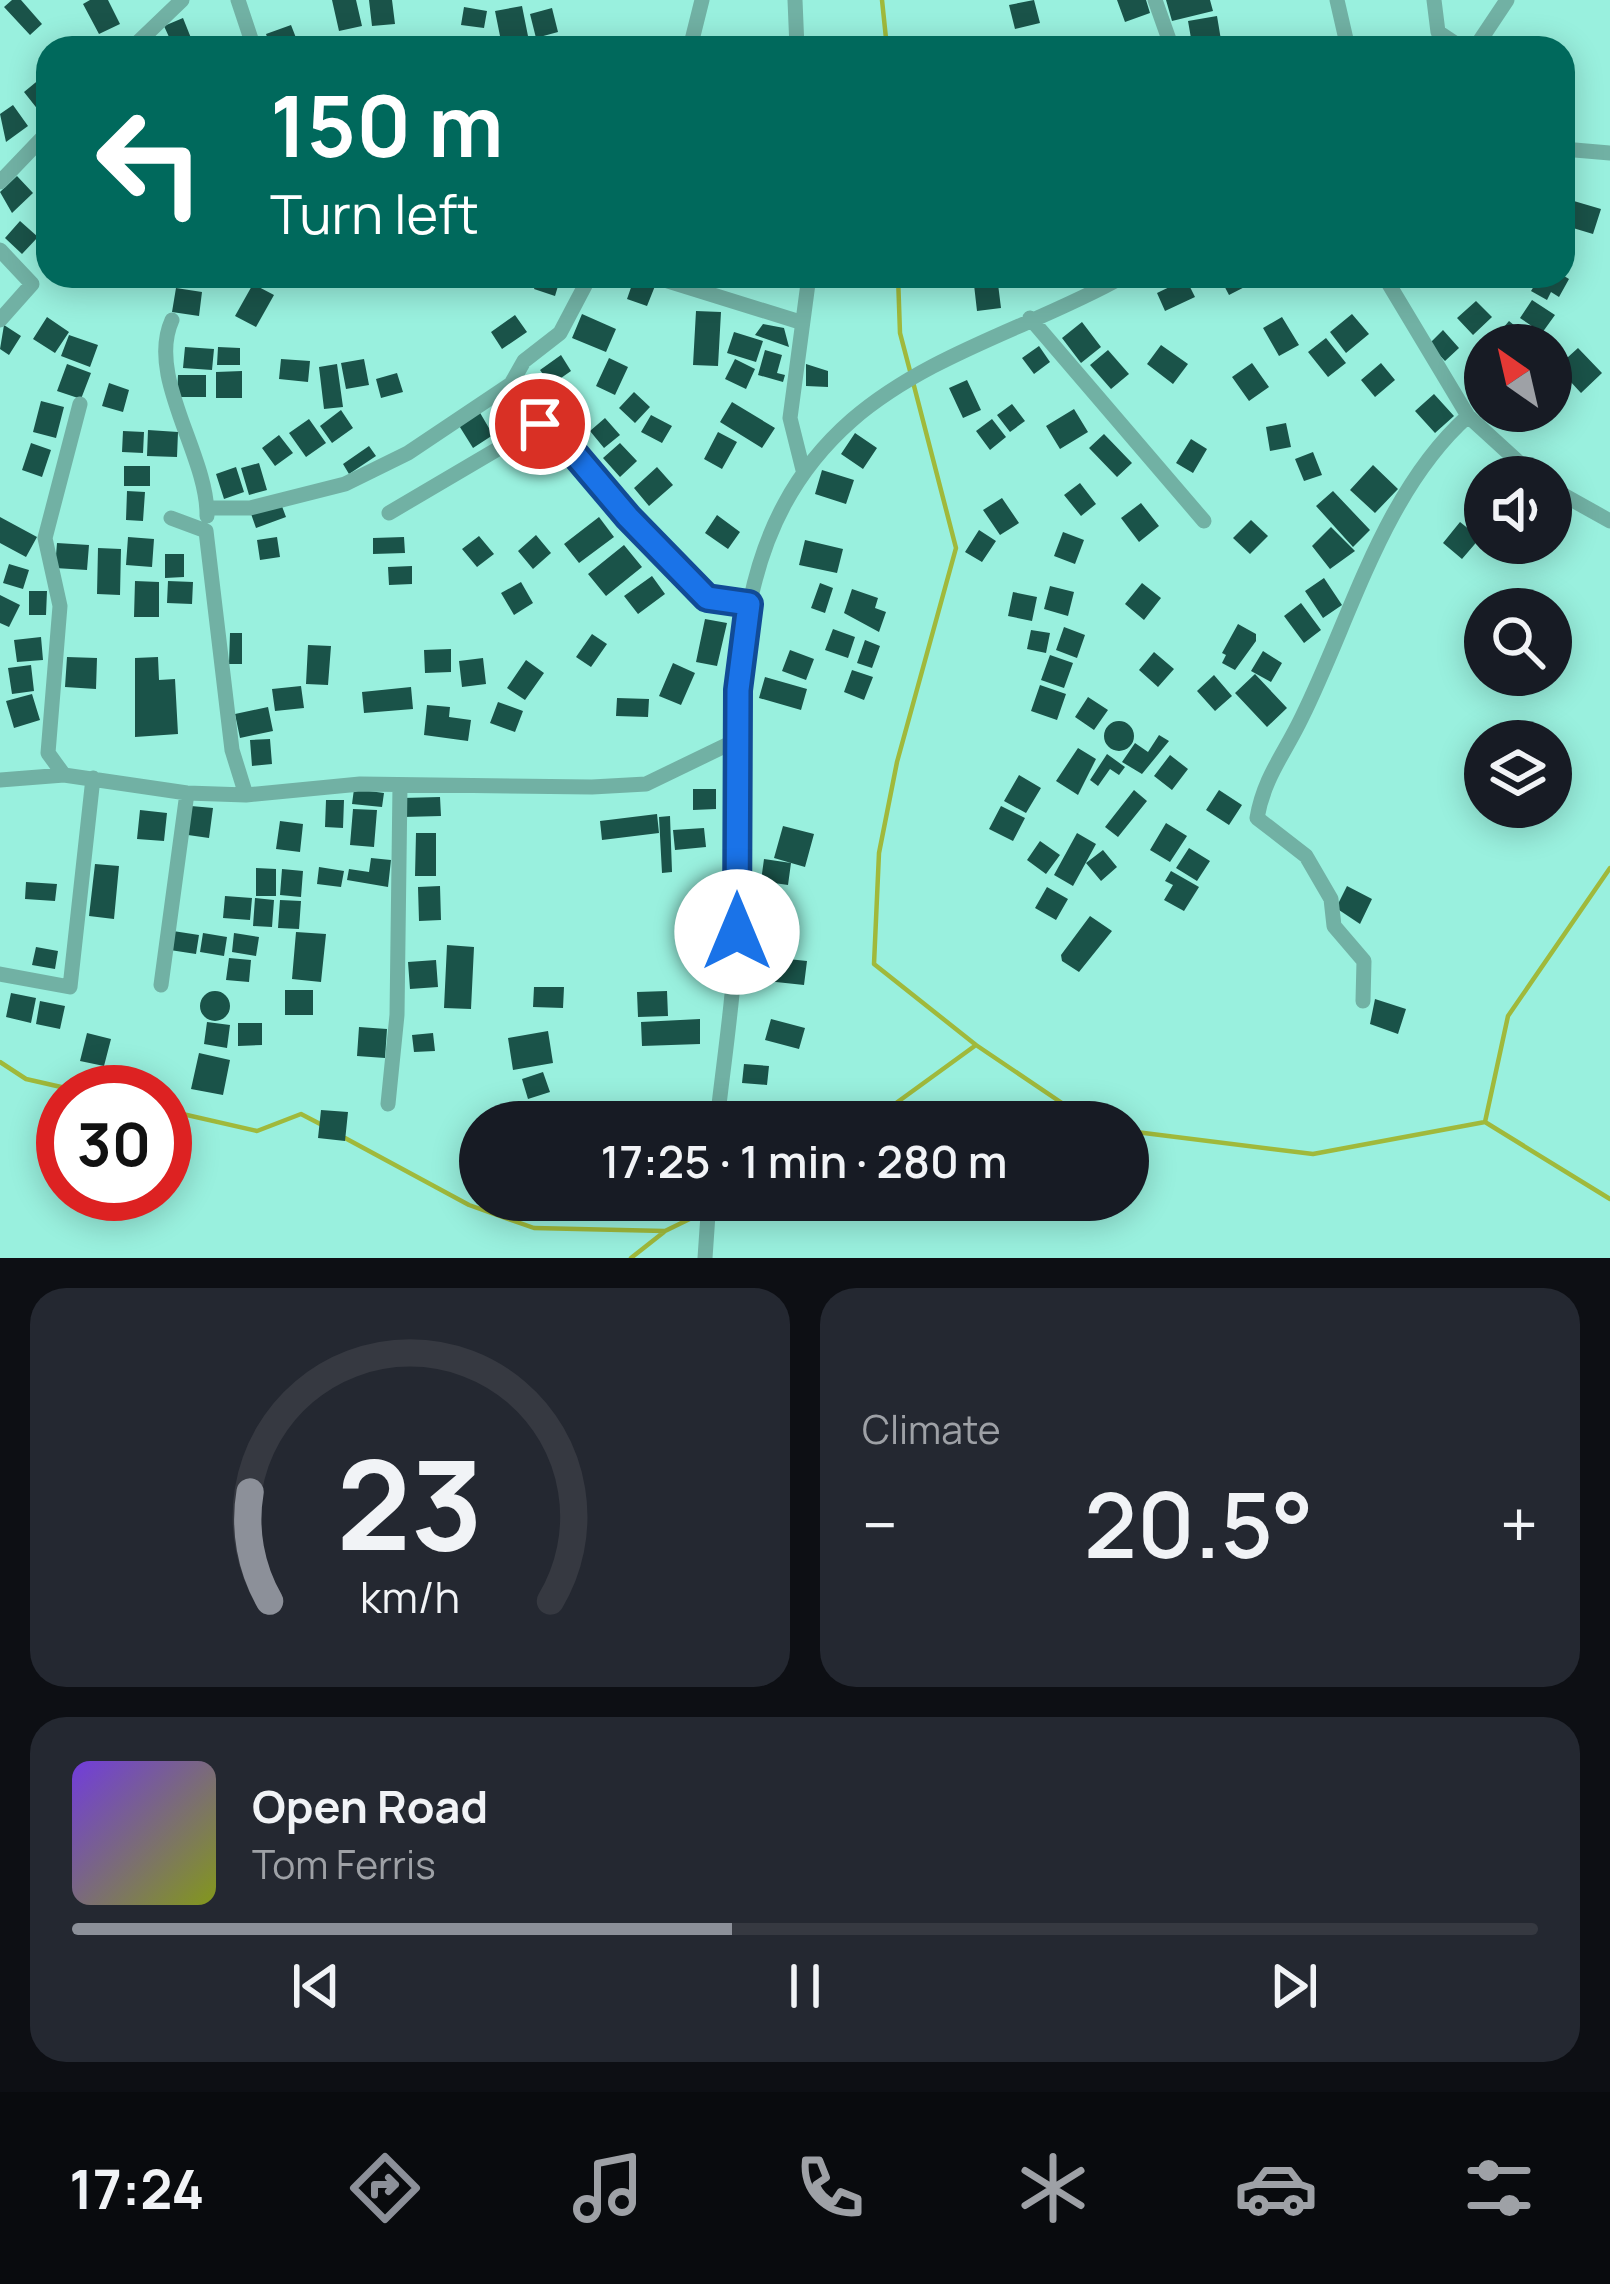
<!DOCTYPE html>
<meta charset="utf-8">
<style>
:root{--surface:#171b24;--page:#242831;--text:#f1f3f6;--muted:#9ea1a6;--line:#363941;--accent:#8c9099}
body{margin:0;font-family:Manrope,sans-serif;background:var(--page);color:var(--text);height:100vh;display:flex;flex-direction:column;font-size:45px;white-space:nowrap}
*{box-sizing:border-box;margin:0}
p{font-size:39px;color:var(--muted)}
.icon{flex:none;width:66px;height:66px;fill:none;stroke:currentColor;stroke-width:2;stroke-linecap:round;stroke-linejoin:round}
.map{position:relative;height:1258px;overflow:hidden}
.side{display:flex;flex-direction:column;gap:30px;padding:30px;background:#0d0f14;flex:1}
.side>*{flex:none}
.top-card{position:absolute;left:36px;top:36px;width:1539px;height:252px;border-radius:36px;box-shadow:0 6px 30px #0003;background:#00695c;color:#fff;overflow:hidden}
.needle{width:78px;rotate:326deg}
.buttons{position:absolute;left:1464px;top:324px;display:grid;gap:24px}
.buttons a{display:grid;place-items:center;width:108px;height:108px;border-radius:50%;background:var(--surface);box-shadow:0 6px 30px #0003;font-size:60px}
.speed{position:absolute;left:36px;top:1065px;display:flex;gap:24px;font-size:60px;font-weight:700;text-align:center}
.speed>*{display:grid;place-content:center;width:156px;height:156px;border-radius:50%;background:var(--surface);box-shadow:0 6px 30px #0003;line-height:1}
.speed .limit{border:18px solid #d22;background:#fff;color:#111}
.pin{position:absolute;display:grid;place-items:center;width:102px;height:102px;color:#fff;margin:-51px;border:6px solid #fff;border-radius:50%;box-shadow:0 3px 12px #0007}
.me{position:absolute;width:132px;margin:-66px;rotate:0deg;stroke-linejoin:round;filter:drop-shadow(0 0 9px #0008)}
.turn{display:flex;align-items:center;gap:42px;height:252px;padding:0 36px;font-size:54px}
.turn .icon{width:156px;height:156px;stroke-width:2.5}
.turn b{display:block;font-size:84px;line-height:102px}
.big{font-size:90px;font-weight:600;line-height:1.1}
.side .widget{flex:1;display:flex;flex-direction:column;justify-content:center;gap:18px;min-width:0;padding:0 42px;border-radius:36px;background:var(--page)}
.side .dial{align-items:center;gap:0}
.dial svg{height:312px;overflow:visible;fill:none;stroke:var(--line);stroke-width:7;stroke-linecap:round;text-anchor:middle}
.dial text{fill:var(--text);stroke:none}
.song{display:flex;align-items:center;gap:36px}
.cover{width:144px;height:144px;border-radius:18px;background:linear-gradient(135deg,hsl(260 70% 55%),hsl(70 70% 35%))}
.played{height:12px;border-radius:6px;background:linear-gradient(90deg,var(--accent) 45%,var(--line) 45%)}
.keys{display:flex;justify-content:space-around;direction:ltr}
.heat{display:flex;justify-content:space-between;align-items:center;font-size:66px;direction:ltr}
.side .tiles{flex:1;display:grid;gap:30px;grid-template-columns:1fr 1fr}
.widget:last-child{grid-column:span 2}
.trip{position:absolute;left:459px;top:1101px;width:690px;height:120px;border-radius:60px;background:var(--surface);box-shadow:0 6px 30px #0003;font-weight:600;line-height:120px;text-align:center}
.tabs{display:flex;height:192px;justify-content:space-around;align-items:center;background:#090b0e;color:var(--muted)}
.tabs .icon{width:84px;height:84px}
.tabs .active{color:var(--accent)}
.tabs b{font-size:54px;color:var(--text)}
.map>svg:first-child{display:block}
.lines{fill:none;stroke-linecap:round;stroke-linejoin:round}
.stream{stroke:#a0b93b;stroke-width:4.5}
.building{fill:#1a5349}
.street{stroke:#71b1a4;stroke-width:15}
.route-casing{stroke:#114b97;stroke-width:30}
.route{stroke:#1a73e8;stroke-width:21}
</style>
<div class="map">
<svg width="1610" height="1258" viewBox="0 0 1610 1258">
<rect width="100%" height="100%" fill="#99f0de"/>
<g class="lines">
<path class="stream" d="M882 0 887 48
M898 276 900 333 910 371
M913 382 956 548 897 762 879 853 874 964 976 1045 1090 1122
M0 1062 26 1079 83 1092
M165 1110 257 1131 301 1114 324 1126
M870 1122 976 1045
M1485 1122 1508 1016 1610 868
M1128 1131 1313 1154 1485 1122 1610 1199
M345 1138 469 1205 534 1228 665 1231 704 1212
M714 1207 727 1200
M631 1258 664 1232"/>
</g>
<path class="building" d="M12 0H21L42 24 30 35 4 7Z
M90 0H108L120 24 99 34 83 4Z
M332 0H356L362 26 339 31Z
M369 0H392L395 24 372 26Z
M1034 0 1040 23 1015 29 1009 5Z
M1117 0H1146L1150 13 1125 22Z
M1166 0H1210L1213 11 1172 21Z
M522 6 528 36 501 41 495 11Z
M464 7 487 11 484 28 461 25Z
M552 8 558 32 536 38 530 14Z
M1217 16 1221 40 1192 44 1188 21Z
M183 18 195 48H174L164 26Z
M291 25 300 48H271L266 34Z
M41 78 48 87V104L39 111 24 92Z
M13 105 28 126 6 142 0 114Z
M17 176 33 193 12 213 0 192Z
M1567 199 1601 209 1593 234 1563 225Z
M20 221 38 237 22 254 5 238Z
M538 276H561L555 296 534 289Z
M635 276 657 281 647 306 627 299Z
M973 276H997L1001 308 977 311Z
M1219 276H1266L1229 295Z
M1540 276H1564L1569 279 1559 297 1551 292 1547 300 1531 291Z
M1186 279 1195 297 1165 311 1157 293Z
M253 284 274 295 256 327 235 316Z
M176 288 202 292 199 316 172 312Z
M1532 300 1555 315 1542 333 1520 318Z
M1476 301 1492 317 1473 335 1457 318Z
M696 311 721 312 718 366 693 365Z
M582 314 616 329 606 352 572 338Z
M1352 314 1369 334 1346 353 1330 332Z
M515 315 527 332 502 349 491 332Z
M47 317 69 332 55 353 33 339Z
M1282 317 1299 345 1279 356 1263 328Z
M1509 321 1538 345 1492 341Z
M1082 322 1101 347 1081 363 1062 338Z
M763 324 784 328 789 347 755 335Z
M4 325 21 336 9 355 0 349Z
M1443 330 1459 348 1445 361 1429 344Z
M734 332 763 341 756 362 727 353Z
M69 335 98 345 90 367 61 356Z
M1326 338 1346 363 1328 377 1308 352Z
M1161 345 1188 364 1173 384 1147 364Z
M1039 346 1050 362 1034 374 1022 358Z
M185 347 214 349 212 370 183 368Z
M218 347 240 348V365H217Z
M1578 348 1602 373 1581 393 1557 367Z
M765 350 782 355 777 373 785 375 783 382 758 375Z
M1108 350 1129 374 1111 389 1090 365Z
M561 355 571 371 551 385 540 370Z
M609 358 628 367 615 395 596 386Z
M281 359 310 361 308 382 279 379Z
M364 359 369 385 346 389 341 363Z
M735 359 755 369 746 389 725 379Z
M1252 363 1269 387 1249 401 1232 377Z
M1381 363 1395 380 1375 397 1361 380Z
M67 364 91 373 81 399 57 391Z
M337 364 343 407 324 409 319 367Z
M806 364 828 371V387L806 386Z
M242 371V398H216V372Z
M397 373 403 392 381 398 376 379Z
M178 375H206V397H177Z
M967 380 981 410 963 418 949 388Z
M109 383 129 390 123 412 102 406Z
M634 392 650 407 635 423 619 408Z
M1434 394 1454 416 1435 433 1415 411Z
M41 401 64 407 56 438 33 432Z
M732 402 775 428 762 448 720 422Z
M1012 404 1025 421 1010 432 997 415Z
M1074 409 1088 432 1060 449 1046 426Z
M341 410 353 428 332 443 320 426Z
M479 411 493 435 473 448 458 424Z
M651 415 672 426 662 443 641 432Z
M605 418 620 435 604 448 590 431Z
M309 419 326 443 306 457 289 433Z
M992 419 1006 437 990 450 976 431Z
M1286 423 1291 447 1270 451 1266 427Z
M148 430 178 432 177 457 147 456Z
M123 431 144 432 143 453 122 452Z
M718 432 737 442 722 469 704 459Z
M855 433 877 448 863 469 841 454Z
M1104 434 1132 463 1117 477 1089 448Z
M279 435 293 453 275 466 262 448Z
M1191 439 1207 449 1193 473 1176 463Z
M31 443 51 450 42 477 22 470Z
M620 443 637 461 620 477 603 458Z
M369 446 376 456 349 474 343 464Z
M1313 452 1322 475 1304 481 1295 459Z
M259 463 267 490 249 495 241 468Z
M1373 465 1398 489 1375 513 1350 490Z
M124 466H150V486H124Z
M236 467 244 492 224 499 216 474Z
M657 467 673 485 649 506 634 488Z
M822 470 854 480 846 504 815 494Z
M1080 483 1096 504 1081 516 1064 495Z
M127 491 145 492 143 521 126 520Z
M1333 491 1370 530 1353 547 1316 506Z
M1002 498 1019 523 1000 535 983 510Z
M280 501 286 517 256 528 250 511Z
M1141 503 1159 526 1139 542 1121 518Z
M717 515 740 532 728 549 705 533Z
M0 517 37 537 26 557 0 543Z
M599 517 614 537 579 563 564 544Z
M1251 520 1268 536 1250 554 1233 538Z
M1460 522 1480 538 1462 559 1443 543Z
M1331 527 1355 551 1330 569 1312 546Z
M979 530 996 541 982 562 965 552Z
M1063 532 1084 540 1075 564 1054 556Z
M536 535 551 553 533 569 518 551Z
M479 536 494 554 477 567 462 549Z
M128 537 154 539 152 567 126 565Z
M277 537 280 557 260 560 257 540Z
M404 537 405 553 373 554V538Z
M805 540 843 549 837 573 799 565Z
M57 543 89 545 87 570 55 568Z
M624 545 642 567 606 596 588 574Z
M98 548 121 549 120 595 97 594Z
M165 554H184V577L165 578Z
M9 564 29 570 23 589 3 583Z
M412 566V584L389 585 388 567Z
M652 576 665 594 638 614 624 596Z
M1324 578 1342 605 1323 618 1305 591Z
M135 581 159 582V617H134Z
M168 581 193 582 192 604 167 603Z
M521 582 533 603 514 615 501 593Z
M820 583 833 588 825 613 811 608Z
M1142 583 1161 598 1144 620 1125 604Z
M1050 586 1074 592 1068 616 1044 609Z
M852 589 878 598 875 608 886 612 879 632 844 613Z
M29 591H47L46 615H29Z
M1013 592 1037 597 1032 621 1008 616Z
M0 595 20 605 9 627 0 623Z
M1301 603 1321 630 1304 643 1284 616Z
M705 619 727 623 717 666 696 662Z
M1238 624 1256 634V641L1235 670 1222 663 1226 655 1222 653Z
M1064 627 1085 635 1077 658 1056 650Z
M833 629 855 637 848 658 825 650Z
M1031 630 1050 633 1046 653 1027 649Z
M230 633H242V664H229Z
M592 634 607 644 591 667 576 657Z
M41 637 43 660 17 662 14 640Z
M865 640 880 646 872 668 857 663Z
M308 645 331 646 328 685 306 684Z
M451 649V672L425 673 424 650Z
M790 650 814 659 806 680 782 671Z
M1263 651 1282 663 1271 682 1251 671Z
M1154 652 1174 669 1158 687 1139 670Z
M1050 655 1073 663 1064 688 1041 680Z
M67 657 97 658 96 689 65 687Z
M158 657 159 680 175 679 178 734 135 737V658Z
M483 658 486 684 462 687 459 661Z
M526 660 544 673 525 700 507 688Z
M673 663 695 673 681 705 659 696Z
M31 665 34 691 12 694 8 668Z
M852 670 873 677 864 700 844 692Z
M1255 674 1287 708 1267 727 1235 693Z
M1214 675 1232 696 1215 711 1197 691Z
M765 677 807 689 801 710 759 698Z
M1040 685 1066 694 1057 720 1031 711Z
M301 686 304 708 275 711 272 689Z
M411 687 413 709 364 713 362 692Z
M32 694 40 720 14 728 6 701Z
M1088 697 1108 710 1094 730 1075 717Z
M617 698 649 699 648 717 616 716Z
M498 702 523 711 515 732 490 723Z
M427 705 450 707 449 717 471 720 468 741 424 735Z
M268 707 273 731 240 738 235 714Z
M1104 736a15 15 0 1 1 30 0a15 15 0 1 1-30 0Z
M1159 735 1169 741 1142 774 1122 762 1135 743 1148 752Z
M270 739 272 764 252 766 250 740Z
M1078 748 1096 759 1078 795 1056 781Z
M1107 754 1125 767 1119 775 1110 769 1098 786 1090 780Z
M1170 755 1188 769 1172 790 1154 776Z
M1019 775 1041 788 1026 813 1004 801Z
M354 789 384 793 382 807 352 804Z
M693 789H716V809L693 810Z
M1134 790 1147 801 1118 837 1105 827Z
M1219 790 1242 805 1229 825 1206 810Z
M440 797 441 816 403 817 402 798Z
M326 800H344L343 828 325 827Z
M191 806 213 808 209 838 188 835Z
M1001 806 1025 818 1013 841 989 829Z
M353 809 377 810 374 847 350 845Z
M140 810 167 813 164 841 137 839Z
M657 814 659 833 602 840 600 821Z
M670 816 672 872 662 873 659 817Z
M280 821 303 824 300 852 276 849Z
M1166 823 1187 836 1170 862 1150 850Z
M783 826 814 834 805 867 774 858Z
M704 828 706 847 675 850 673 830Z
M416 833H436V876H415Z
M1077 833 1096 844 1073 886 1054 875Z
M1040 841 1060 855 1046 874 1027 860Z
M1189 848 1210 861 1197 881 1176 868Z
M1103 850 1117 867 1101 881 1086 863Z
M371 858 391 860 388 887 347 880 349 869 369 872Z
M764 859 791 863 788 885 761 881Z
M95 864 119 866 114 919 89 916Z
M319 867 344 871 341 887 317 884Z
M256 868 276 869V896H256Z
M282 869 303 871 301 897 280 895Z
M1171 871 1199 887 1184 911 1164 900 1173 885 1165 881Z
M26 882 57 884 55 901 25 899Z
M440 886 441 920 419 921 418 887Z
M1347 886 1372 899 1360 924 1336 908Z
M1047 887 1068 899 1056 920 1035 908Z
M225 896 252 898 250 920 223 918Z
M255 898 274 900 272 927 253 926Z
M280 900 301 901 299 929 278 928Z
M1090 916 1112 931 1079 972 1062 961 1061 955Z
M173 931 199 935 196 954 170 950Z
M296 932 326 934 321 982 292 979Z
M203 933 227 937 224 956 200 952Z
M234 933 259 937 256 956 232 952Z
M447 945 474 947 471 1009 444 1008Z
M36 947 58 951 55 969 32 965Z
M760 956 807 961 804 985 757 980Z
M229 958 251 960 249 982 226 980Z
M436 960 438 987 410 989 408 962Z
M534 987H564L563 1008 533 1007Z
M285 990H313V1015H285Z
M200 1006a15 15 0 1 1 30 0a15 15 0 1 1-30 0Z
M667 991 668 1016 638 1017 637 992Z
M11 993 36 998 31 1023 6 1017Z
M1375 999 1406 1009 1398 1034 1370 1024Z
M40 1001 65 1006 60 1029 36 1024Z
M700 1019V1044L642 1046 641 1022Z
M771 1019 805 1028 799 1049 765 1040Z
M207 1022 230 1025 227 1048 204 1044Z
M238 1023H262V1045L238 1046Z
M359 1027 387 1029 385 1058 357 1056Z
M548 1031 553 1063 513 1070 508 1038Z
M87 1033 111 1039 104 1066 80 1061Z
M433 1033 435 1051 414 1052 412 1035Z
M199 1053 230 1060 223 1095 191 1089Z
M744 1064 769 1066 767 1085 742 1083Z
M543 1072 550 1092 528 1099 522 1079Z
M321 1110 348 1112 345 1141 318 1138Z"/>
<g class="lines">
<path class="street" d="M238 0 254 48
M795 0 797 48
M1155 0 1172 48
M1337 0 1348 48
M1434 0 1438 32 1462 48
M132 48 182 0
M690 48 702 0
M1475 48 1507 0
M1563 149 1610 153
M0 182 48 132
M0 250 32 284 0 320
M652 276 800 322
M1384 276 1468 416 1535 477
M1030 318 1204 521
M172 320C146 377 208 455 207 516
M803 470 790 418 809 276
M1551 488 1610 521
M207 508H250L345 484 408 453 511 384 524 361 560 333 590 276
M389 513 540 424 556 432 628 517 707 598 749 605
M171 518 206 531 232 750 246 795
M64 775 48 753 60 606 45 538 80 404
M0 780 64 775 187 793 246 795 360 784 592 787 646 784 737 740
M0 974 70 987 93 778
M161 985 187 793
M1363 1001 1364 961 1334 926 1331 899 1306 856 1257 818C1264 777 1285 753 1302 717 1351 618 1383 492 1468 416
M388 1104 397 1015 400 785
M717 1122C724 1059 734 996 737 932 747 755 701 552 852 420 931 352 1036 326 1124 276
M705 1258 709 1200"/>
</g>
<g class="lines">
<g class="route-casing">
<path id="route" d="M540 424 556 432 628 517 707 598 749 604 738 690 737 932"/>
</g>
<use href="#route" class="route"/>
</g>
</svg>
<div class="buttons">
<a><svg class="needle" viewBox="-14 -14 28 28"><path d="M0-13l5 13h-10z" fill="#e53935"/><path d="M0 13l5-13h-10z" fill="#9ea1a6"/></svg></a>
<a><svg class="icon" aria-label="sound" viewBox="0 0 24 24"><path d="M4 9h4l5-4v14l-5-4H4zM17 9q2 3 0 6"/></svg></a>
<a><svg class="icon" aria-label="search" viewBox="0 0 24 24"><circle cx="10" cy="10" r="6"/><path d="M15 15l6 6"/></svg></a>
<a><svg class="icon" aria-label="layers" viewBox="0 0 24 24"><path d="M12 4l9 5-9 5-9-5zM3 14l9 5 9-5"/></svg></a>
</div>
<div class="speed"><div class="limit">30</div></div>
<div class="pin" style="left:540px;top:424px;background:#d93025"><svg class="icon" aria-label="arrive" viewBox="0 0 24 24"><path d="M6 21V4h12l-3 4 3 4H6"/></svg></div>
<svg class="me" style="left:737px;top:932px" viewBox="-20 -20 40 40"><circle r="19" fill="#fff"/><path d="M0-13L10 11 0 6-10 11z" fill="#1a73e8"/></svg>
<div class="trip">17:25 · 1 min · 280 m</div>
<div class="top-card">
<div class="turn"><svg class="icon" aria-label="left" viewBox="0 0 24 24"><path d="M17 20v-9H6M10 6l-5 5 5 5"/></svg><div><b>150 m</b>Turn left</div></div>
</div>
</div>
<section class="side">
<div class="tiles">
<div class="widget dial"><svg viewBox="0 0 100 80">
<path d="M14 69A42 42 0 1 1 86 69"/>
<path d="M14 69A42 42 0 0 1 9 41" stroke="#8c9099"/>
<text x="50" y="56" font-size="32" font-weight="700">23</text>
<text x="50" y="72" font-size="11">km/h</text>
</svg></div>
<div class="widget"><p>Climate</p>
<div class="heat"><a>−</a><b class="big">20.5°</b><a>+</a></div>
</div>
<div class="widget">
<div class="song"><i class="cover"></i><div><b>Open Road</b><p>Tom Ferris</p></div></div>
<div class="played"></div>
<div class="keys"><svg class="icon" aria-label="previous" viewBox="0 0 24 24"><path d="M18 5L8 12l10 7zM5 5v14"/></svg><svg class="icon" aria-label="pause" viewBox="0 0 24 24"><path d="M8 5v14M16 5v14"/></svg><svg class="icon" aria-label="next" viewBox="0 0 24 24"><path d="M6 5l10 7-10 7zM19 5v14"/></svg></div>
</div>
</div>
</section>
<nav class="tabs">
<b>17:24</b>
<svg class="icon active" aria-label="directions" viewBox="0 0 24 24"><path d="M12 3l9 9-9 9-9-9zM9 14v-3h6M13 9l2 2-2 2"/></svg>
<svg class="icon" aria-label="music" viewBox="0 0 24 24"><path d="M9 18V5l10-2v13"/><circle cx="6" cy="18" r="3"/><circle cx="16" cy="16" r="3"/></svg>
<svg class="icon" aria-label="phone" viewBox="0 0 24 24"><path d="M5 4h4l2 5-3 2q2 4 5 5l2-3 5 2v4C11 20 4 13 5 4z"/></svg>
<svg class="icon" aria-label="climate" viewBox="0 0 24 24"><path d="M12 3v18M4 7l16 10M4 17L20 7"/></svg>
<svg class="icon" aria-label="car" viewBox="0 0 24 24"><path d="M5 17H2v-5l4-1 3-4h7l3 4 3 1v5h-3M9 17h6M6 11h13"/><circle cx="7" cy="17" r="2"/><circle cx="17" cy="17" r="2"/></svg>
<svg class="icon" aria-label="filters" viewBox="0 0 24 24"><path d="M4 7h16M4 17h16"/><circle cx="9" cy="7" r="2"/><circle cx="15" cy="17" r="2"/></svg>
</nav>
